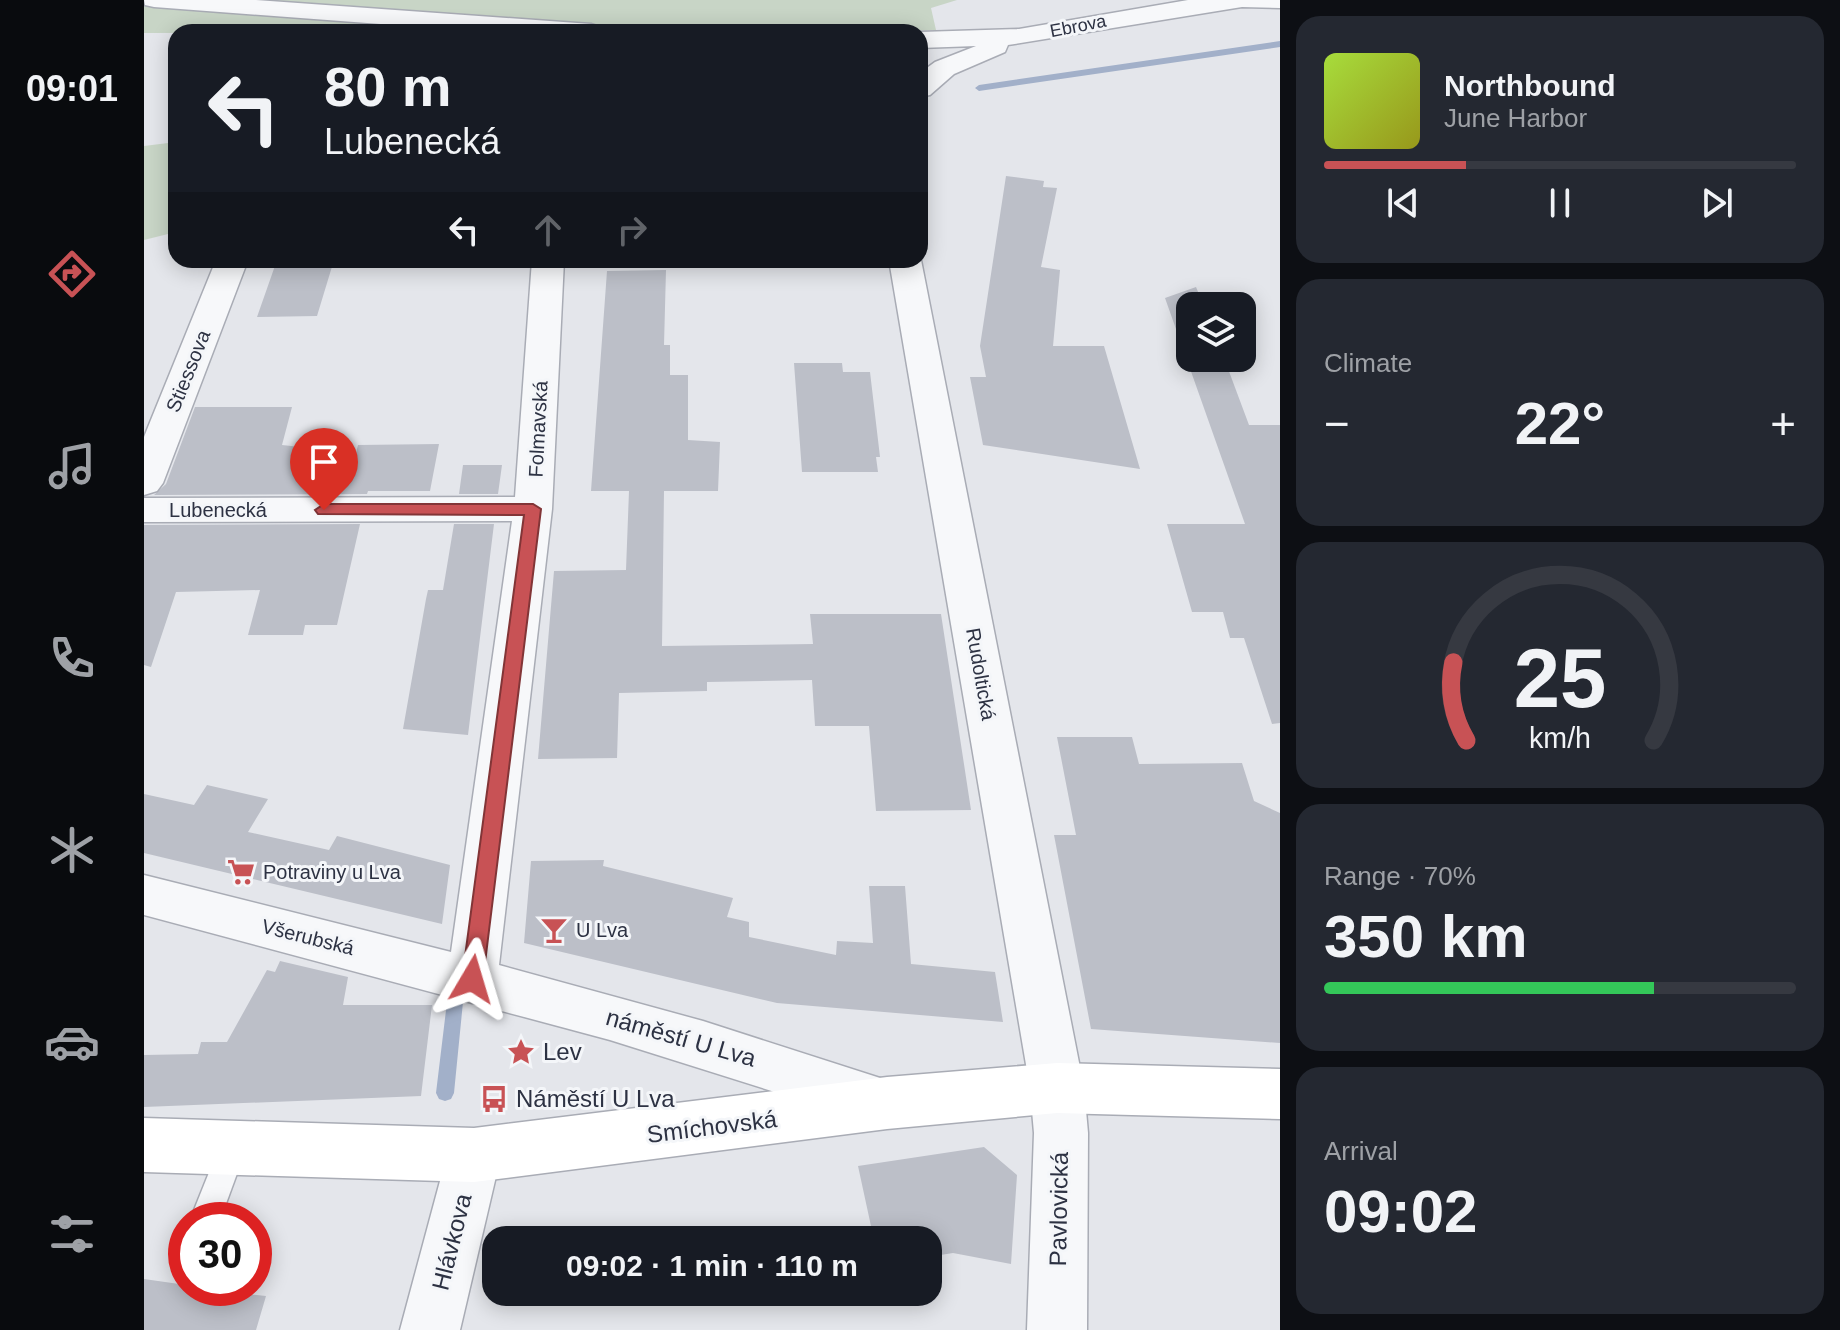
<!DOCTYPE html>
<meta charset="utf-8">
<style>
:root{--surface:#171b24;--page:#242831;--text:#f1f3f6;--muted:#9ea1a6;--line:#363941;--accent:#c85255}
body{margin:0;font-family:Arial,sans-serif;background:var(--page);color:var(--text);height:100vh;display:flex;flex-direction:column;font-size:30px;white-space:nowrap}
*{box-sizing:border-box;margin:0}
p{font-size:26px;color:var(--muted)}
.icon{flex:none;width:44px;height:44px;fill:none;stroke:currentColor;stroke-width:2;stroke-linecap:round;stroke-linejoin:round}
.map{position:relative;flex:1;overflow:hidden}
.drawer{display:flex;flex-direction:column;gap:16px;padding:16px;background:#0d0f14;width:560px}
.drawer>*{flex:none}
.hud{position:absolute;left:24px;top:24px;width:760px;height:244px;border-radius:24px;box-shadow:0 4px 20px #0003;background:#171b24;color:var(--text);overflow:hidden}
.tools{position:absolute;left:1032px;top:292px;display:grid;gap:16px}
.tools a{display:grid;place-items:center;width:80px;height:80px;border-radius:16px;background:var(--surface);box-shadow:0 4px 20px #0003;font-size:40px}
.speed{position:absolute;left:24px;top:1202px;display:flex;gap:16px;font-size:40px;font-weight:700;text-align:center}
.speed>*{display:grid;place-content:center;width:104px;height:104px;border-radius:50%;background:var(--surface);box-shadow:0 4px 20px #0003;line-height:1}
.speed .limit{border:12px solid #d22;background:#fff;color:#111}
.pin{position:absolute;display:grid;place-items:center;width:68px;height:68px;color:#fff;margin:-82px -34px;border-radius:50% 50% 50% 0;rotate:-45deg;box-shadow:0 0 8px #0007}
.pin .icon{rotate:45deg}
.me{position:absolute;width:88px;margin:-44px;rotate:7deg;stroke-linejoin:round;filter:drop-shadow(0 0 6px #0008)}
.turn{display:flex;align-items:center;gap:28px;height:168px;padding:0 24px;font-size:36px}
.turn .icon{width:104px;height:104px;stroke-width:2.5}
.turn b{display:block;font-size:56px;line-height:68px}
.lanes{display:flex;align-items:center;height:76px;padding:0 24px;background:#0003;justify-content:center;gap:40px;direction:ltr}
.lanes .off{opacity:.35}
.big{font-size:60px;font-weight:600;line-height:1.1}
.drawer .widget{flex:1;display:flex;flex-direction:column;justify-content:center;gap:12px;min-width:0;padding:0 28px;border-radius:24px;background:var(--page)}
.drawer .dial{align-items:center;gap:0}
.dial svg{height:208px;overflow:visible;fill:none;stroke:var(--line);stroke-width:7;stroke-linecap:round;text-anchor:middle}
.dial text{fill:var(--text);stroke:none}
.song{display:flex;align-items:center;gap:24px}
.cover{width:96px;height:96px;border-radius:12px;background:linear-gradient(135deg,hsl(80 70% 55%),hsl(60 70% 35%))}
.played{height:8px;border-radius:4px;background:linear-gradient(90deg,var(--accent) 30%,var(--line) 30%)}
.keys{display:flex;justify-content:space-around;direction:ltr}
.heat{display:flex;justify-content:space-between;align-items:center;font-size:44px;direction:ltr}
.charge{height:12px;border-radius:6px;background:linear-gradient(90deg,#34c759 70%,var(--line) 0)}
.trip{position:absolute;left:338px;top:1226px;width:460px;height:80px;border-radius:24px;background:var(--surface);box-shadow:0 4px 20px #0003;font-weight:600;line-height:80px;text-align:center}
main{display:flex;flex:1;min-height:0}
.menu{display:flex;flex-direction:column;width:144px;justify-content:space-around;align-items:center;background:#090b0e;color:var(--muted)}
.menu .icon{width:56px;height:56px}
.menu .current{color:var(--accent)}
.menu b{font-size:36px;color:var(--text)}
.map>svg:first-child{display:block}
.green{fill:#c8d5c6}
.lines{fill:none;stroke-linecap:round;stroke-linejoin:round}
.stream{fill:#a2b0c9;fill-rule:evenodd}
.building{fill:#bcbfc8}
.lane-casing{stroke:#a9acb5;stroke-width:3}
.street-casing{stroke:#a9acb5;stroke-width:3}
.secondary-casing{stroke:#a9acb5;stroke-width:3}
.lane{fill:#f7f8fa;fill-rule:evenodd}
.street{fill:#f7f8fa;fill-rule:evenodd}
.secondary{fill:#fff;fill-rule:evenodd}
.route{fill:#c85255;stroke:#823537;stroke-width:2}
.labels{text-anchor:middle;stroke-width:6;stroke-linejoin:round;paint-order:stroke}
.far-street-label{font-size:18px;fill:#2d3243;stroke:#f4f6f9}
.street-label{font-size:20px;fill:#2d3243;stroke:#f4f6f9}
.poi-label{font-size:20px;fill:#2d3243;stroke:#f4f6f9;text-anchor:start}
.near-street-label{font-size:24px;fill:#2d3243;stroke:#f4f6f9}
.near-poi-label{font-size:24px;fill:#2d3243;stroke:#f4f6f9;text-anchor:start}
</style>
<main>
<nav class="menu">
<b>09:01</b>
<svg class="icon current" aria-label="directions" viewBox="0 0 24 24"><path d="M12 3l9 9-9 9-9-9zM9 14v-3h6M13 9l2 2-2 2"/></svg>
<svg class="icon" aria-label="music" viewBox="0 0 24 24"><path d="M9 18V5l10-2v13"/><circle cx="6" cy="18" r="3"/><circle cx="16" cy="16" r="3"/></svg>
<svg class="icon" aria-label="phone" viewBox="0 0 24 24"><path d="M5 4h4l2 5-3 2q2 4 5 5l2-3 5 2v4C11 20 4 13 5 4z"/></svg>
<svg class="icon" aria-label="climate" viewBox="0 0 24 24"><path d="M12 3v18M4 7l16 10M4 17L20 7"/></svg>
<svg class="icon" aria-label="car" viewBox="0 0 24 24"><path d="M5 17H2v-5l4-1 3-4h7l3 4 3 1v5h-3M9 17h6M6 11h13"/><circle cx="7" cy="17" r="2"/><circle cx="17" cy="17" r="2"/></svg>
<svg class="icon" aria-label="filters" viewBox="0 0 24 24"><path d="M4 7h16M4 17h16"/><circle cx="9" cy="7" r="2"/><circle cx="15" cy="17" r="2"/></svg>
</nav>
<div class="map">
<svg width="1136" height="1330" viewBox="0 0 1136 1330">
<rect width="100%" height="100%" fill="#e4e6eb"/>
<path class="green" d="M86 0H813L787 8 792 30C556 38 321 16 86 0Z
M0 6 360 32 0 33Z
M32 142V232L0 240V146Z"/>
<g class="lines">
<path class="stream" d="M1136 41V47L835 91 831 88 835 85Z
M311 995 317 997 319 1002 310 1093 307 1099 301 1101 295 1099 292 1093 303 1002 305 997Z"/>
</g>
<path class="building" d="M862 176 900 181 899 187 913 188 897 267 916 270 909 346H960L996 469 839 445 826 377H842L836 346Z
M133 260H190L173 316 113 317Z
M522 270 520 345H526V375H544V440L576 442 574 491H520L518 646 669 644 666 614H797L827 810 732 811 725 726H671L668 680 563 682V691L475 693 473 758 394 759 410 571 482 570 485 491H447L463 271Z
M1052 287 1060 306H1046V358H1080L1105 425H1136V723L1128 724 1100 638H1086L1079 612H1048L1023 524H1101L1021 298Z
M650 363H698L699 372H726L736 457H732L734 472H658Z
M51 407H148L138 445 212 453 214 445 295 444 286 491H224L223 494 10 495 22 484Z
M319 465H358L354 494H315Z
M216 524 193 625H161L159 635H104L116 590 32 592 7 667 0 665V525Z
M310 524H350L324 735 259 729 282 599 284 590H299Z
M913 737H988L995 764 1098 763 1110 801 1136 813V1043L947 1029 910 835H932Z
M63 785 124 799 104 832 185 850 193 836 306 865 298 924 0 853V794L50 805Z
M460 860 459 866 589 898 583 917 605 922V937L692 955 693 941 729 943 725 886H761L767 964 851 972 859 1022 633 1003 380 943 387 861Z
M136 961 204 977 199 1005H288L277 1096 0 1107V1055L54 1054 57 1042H83L123 970 131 972Z
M840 1147 873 1175 867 1264 809 1253 784 1257V1240H730L714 1166Z
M0 1279 42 1285V1288L122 1296 112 1330H0Z"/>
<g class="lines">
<g class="lane-casing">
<path id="lane" d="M88 1136 98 1140 102 1149 76 1220H46L78 1140Z"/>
</g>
<g class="street-casing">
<path id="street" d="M0 0H112L447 24 456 27 460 32H343L10 7 1 5Z
M1044 0H1136V8L1098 7 864 45 861 52 810 74 786 95 776 97V73L791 62 832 46 776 48V32L875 29Z
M72 260H104L19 483 13 491 0 495V437Z
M388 260H420L408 509 355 965 559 1021 761 1086 769 1103 761 1120 742 1127 466 1040 0 915V875L307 952 368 521 0 522V498L371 497Z
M745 260H777L940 1088 944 1133 943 1330H883L890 1133 886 1088Z
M330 1129 349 1137 357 1155 316 1330H256L303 1155 311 1137Z"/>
</g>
<g class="secondary-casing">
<path id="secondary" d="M913 1063 1136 1069V1119L913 1113 743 1129 330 1182 0 1172V1118L330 1128 743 1077Z"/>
</g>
<use href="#lane" class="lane"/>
<use href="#street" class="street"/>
<use href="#secondary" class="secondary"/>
</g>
<path class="route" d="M180 504H389L397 509 339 979 336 986 328 989 321 986 318 979 380 515 174 514 171 510Z"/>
<defs>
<g id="supermarket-bare" transform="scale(2.16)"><path d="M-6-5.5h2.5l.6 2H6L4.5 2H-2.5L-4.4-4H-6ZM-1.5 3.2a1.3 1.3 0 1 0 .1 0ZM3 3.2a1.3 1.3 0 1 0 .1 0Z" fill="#c85255" stroke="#f4f6f9" stroke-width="2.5" paint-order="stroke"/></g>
<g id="bar-bare" transform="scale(2.16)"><path d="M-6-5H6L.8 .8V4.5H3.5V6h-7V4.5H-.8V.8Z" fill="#c85255" stroke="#f4f6f9" stroke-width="2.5" paint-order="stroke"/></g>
<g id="sight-bare" transform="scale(2.16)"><path d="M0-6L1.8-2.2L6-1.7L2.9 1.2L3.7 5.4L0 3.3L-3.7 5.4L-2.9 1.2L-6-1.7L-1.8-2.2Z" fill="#c85255" stroke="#f4f6f9" stroke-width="2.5" paint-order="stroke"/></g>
<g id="bus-bare" transform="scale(2.16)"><path d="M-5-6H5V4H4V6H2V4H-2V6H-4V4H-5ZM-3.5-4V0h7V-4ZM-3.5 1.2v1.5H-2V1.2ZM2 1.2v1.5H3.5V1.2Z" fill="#c85255" stroke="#f4f6f9" stroke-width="2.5" paint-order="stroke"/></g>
</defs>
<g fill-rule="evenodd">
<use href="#supermarket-bare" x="97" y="872"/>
<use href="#bar-bare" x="410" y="930"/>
<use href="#sight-bare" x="377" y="1052"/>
<use href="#bus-bare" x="350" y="1099"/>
</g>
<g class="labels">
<g class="far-street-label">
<text transform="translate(934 26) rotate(-11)" y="6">Ebrova</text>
</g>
<g class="street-label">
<text transform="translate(44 371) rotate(-68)" y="7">Stiessova</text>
<text transform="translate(394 429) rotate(-87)" y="7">Folmavská</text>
<text x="74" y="517">Lubenecká</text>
<text transform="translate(837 674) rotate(80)" y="7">Rudoltická</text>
<text transform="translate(164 937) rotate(14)" y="7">Všerubská</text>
</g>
<g class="poi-label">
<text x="119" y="879">Potraviny u Lva</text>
<text x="432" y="937">U Lva</text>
</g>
<g class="near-street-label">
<text transform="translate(537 1038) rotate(16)" y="8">náměstí U Lva</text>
<text transform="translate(568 1127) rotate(-7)" y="8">Smíchovská</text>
<text transform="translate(915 1209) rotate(-89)" y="8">Pavlovická</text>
<text transform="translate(308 1242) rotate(-76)" y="8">Hlávkova</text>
</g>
<g class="near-poi-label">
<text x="399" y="1060">Lev</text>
<text x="372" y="1107">Náměstí U Lva</text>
</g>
</g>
</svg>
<div class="tools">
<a><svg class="icon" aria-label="layers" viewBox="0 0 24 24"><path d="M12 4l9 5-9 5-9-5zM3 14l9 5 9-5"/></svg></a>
</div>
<div class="speed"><div class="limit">30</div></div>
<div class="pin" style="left:180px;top:510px;background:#d93025"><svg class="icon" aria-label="arrive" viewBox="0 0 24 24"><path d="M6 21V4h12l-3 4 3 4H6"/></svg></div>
<svg class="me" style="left:328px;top:979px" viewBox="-20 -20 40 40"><path d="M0-17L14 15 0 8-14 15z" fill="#c85255" stroke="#fff" stroke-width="4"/></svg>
<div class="trip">09:02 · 1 min · 110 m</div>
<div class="hud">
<div class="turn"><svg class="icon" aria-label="left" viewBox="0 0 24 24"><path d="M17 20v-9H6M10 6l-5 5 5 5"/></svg><div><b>80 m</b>Lubenecká</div></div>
<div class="lanes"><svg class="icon" aria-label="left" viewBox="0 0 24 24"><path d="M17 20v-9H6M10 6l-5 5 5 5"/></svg><svg class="icon off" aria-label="ahead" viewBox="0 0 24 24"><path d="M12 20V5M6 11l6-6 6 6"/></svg><svg class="icon off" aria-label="right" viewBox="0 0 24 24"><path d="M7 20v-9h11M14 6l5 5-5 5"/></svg></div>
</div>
</div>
<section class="drawer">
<div class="widget">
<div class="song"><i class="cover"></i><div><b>Northbound</b><p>June Harbor</p></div></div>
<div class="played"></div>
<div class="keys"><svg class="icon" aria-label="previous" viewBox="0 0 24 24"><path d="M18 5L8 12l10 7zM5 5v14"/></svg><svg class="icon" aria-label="pause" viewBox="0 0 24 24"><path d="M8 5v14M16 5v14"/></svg><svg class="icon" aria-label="next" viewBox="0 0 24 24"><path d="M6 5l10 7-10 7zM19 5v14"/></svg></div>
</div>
<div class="widget"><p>Climate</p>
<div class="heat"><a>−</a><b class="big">22°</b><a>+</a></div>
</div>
<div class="widget dial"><svg viewBox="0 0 100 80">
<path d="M14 69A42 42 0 1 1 86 69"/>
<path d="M14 69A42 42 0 0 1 9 39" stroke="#c85255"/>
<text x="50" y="56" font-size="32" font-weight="700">25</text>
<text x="50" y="72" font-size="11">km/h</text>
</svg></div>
<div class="widget"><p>Range · 70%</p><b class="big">350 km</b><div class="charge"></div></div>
<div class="widget"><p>Arrival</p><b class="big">09:02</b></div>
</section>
</main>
